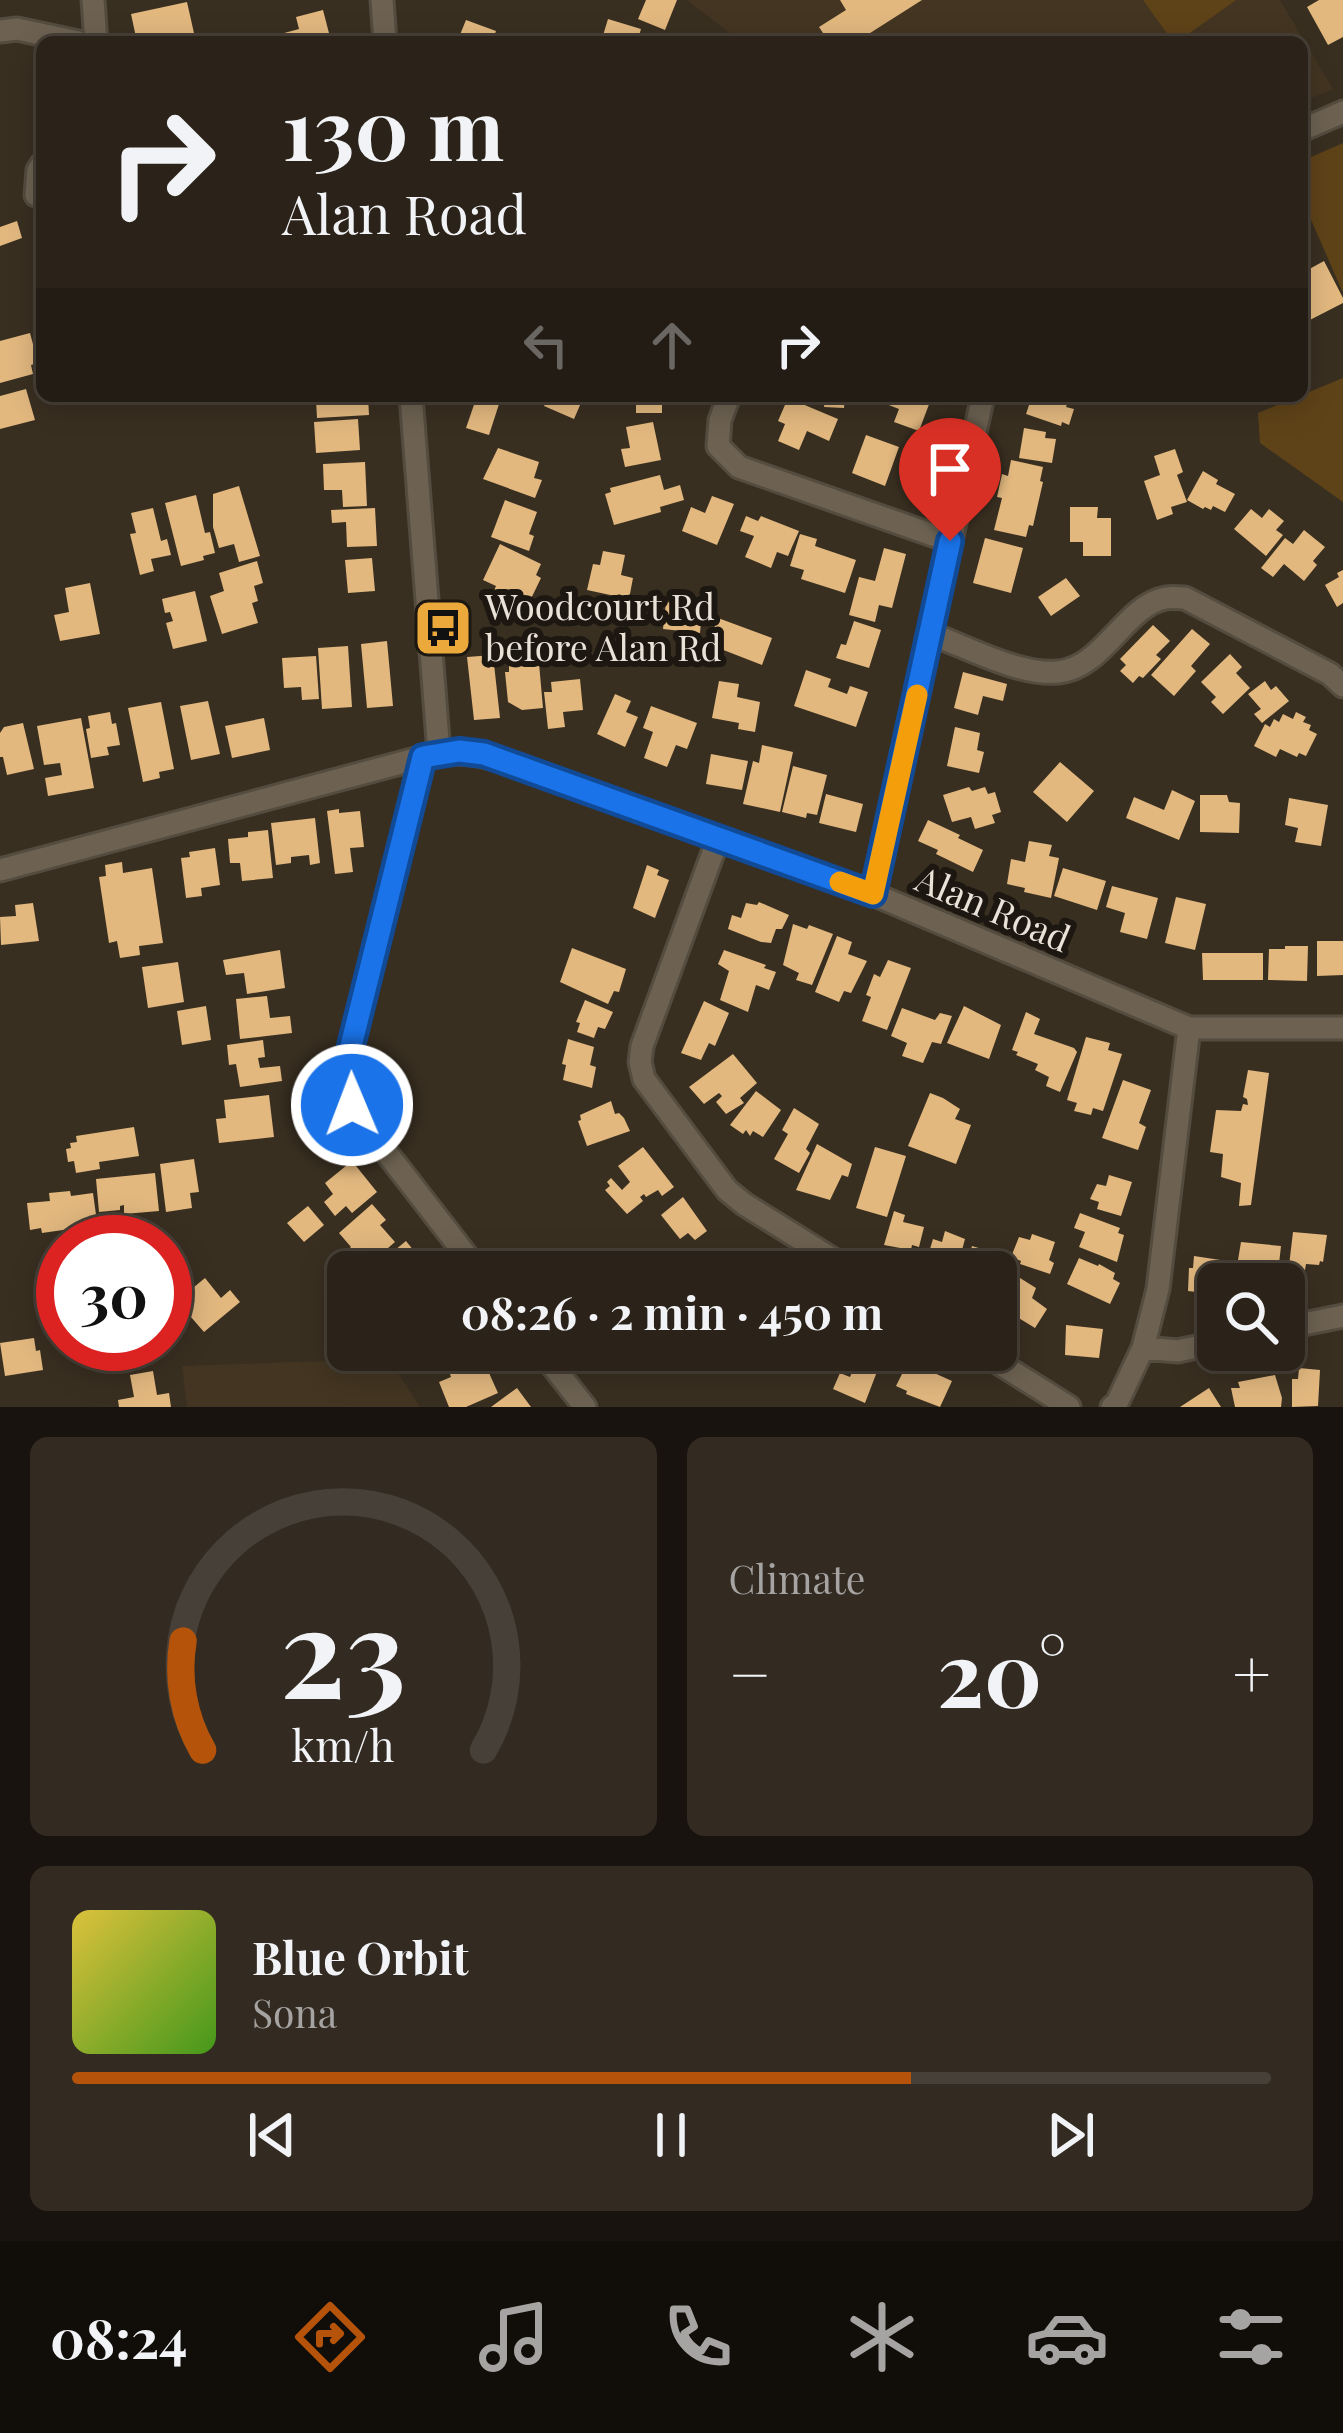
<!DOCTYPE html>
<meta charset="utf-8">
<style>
:root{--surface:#2b2319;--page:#332b22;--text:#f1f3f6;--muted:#a6a4a2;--line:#474038;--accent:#b45309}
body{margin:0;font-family:"Playfair Display",serif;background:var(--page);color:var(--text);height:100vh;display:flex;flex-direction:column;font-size:45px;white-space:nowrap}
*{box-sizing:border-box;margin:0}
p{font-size:39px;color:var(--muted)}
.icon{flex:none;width:66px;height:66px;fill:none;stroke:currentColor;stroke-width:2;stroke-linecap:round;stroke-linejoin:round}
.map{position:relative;height:1407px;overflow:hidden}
.drawer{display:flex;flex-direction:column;gap:30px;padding:30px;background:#18130e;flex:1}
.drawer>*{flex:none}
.hud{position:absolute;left:36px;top:36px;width:1272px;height:366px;border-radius:18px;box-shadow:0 6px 30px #0003,0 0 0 3px var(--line);background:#2b2319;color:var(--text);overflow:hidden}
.tools{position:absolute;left:1197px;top:1263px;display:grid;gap:24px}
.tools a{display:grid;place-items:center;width:108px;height:108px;border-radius:18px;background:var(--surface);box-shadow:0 6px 30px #0003,0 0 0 3px var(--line);font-size:60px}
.speed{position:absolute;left:36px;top:1215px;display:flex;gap:24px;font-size:60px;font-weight:700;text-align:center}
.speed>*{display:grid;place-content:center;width:156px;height:156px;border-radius:50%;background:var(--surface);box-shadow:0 6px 30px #0003,0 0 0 3px var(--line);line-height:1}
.speed .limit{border:18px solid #d22;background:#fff;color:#111}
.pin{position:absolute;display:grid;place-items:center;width:102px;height:102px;color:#fff;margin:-123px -51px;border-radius:50% 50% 50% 0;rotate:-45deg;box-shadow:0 0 12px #0007}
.pin .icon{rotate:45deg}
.me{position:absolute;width:132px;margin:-66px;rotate:359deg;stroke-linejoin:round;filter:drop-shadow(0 0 9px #0008)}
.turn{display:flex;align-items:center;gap:42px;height:252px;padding:0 48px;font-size:54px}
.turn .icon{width:156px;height:156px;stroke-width:2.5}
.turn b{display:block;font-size:84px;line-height:102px}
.lanes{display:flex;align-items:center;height:114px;padding:0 48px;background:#0003;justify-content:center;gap:60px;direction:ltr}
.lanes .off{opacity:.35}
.big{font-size:90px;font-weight:700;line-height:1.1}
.drawer .tile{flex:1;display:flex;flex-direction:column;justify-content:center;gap:18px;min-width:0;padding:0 42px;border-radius:18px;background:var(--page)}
.drawer .dial{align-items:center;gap:0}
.dial svg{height:312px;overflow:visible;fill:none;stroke:var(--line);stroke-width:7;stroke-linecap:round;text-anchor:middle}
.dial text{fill:var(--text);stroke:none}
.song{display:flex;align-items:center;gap:36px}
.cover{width:144px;height:144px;border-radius:18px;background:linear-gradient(135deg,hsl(50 70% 55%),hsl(100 70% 35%))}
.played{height:12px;border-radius:6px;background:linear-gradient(90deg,var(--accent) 70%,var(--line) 70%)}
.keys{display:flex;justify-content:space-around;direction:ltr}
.heat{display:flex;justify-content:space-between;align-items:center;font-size:66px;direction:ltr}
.drawer .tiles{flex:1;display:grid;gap:30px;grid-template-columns:1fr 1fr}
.tile:last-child{grid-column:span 2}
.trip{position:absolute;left:327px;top:1251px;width:690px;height:120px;border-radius:18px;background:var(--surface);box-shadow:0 6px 30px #0003,0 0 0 3px var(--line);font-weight:700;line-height:120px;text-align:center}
.dock{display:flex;height:192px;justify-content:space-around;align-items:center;background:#110e0a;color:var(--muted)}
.dock .icon{width:84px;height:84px}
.dock .current{color:var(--accent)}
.dock b{font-size:54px;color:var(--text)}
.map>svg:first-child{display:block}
.built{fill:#433521}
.green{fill:#5f4318}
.building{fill:#e2b87f}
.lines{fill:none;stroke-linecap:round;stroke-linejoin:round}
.minor-casing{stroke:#544c3f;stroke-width:27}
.minor{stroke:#6d6252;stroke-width:21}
.route-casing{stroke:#114b97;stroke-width:30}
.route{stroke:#1a73e8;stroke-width:21}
.slow{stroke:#f59e0b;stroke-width:21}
.labels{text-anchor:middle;stroke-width:12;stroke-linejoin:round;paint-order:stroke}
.poi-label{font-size:36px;fill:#e8e2d9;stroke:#1c1811;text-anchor:start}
.street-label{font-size:36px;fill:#e8e2d9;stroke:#1c1811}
</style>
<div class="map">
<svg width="1343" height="1407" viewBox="0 0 1343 1407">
<rect width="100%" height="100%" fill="#392f21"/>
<path class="built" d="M687 0H1280L1333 89 1302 102V42H741Z
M389 1359 420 1407H187L182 1366Z"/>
<path class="green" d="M1143 0H1236L1177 42H1173Z
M1343 143V293L1302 199V161Z
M1343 378V502L1260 443 1258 413Z"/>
<path class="building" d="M646 0H677L665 30 638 19Z
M840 0H922L856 42H829L819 27 846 10Z
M1319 0H1343V37L1328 45 1307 7Z
M187 2 196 42H137L131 14Z
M323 10 330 37 319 40 320 42H275L273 36 299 29 296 17Z
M608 19 641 29 637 42H601Z
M466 20 496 31 492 42H457Z
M714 35V42H678L677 36Z
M17 221 22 238 0 246V227Z
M1324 261 1343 298V303L1304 323 1302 282 1305 280 1302 273Z
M30 333 38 363 31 365 33 374 0 383V341Z
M26 389 35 420 0 429V396Z
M333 396H368L369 415 317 418 316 400H333Z
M477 396 500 401 489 435 466 428Z
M548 396H584L574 419 544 406Z
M632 396H662V413H636V404H631Z
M825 396H845L844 408 824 407Z
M878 396H923L931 399 919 431 894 422 899 409 876 400Z
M1032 396H1070L1066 407 1074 409 1069 425 1062 422 1061 426 1026 414Z
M788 398 838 419 829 441 807 431 799 450 778 441 785 424 778 421Z
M358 419 360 450 316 453 314 422Z
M653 422 661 460 625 467 621 449 630 448 626 427Z
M1024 428 1046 432 1045 438 1056 439 1052 463 1019 458Z
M866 435 899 447 885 486 852 473Z
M498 448 539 462 534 478 542 480 535 498 483 479Z
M1175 449 1183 472 1177 475 1187 502 1171 507 1173 514 1157 520 1144 481 1160 475 1154 456Z
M1011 460 1043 467 1040 481 1043 482 1033 526 1029 525 1026 537 994 530 1002 498 997 497 1002 474 1008 476Z
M365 462 367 506 343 507 342 490H324L323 464Z
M1203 471 1218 480 1216 484 1235 494 1225 512 1213 506 1211 510 1205 507 1203 509 1187 500Z
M660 475 664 490 680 485 684 500 660 507 661 512 614 525 605 494 611 492 610 488Z
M239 486 260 556 239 562 234 544 219 548 213 527V494Z
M196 495 205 533 210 532 215 553 203 556 204 560 181 566 165 503Z
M712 496 734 504 717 545 682 531 691 507 705 513Z
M505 500 537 512 529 534 534 536 529 551 491 537Z
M1070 507H1098L1097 518H1111V556H1083V542H1070Z
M153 508 161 541 167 539 171 555 151 559 154 571 140 575 130 534 136 533 131 513Z
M375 508 377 546 347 547 346 522 332 523 331 510Z
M1251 509 1262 518 1269 509 1284 521 1276 530 1283 535 1266 556 1234 529Z
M746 516 758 521 761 516 799 531 788 556 777 552 771 568 745 557 754 536 740 531Z
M1304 530 1325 547 1313 561 1317 565 1304 581 1284 564 1273 577 1261 568 1285 538 1293 544Z
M800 534 817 539 815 546 856 560 845 593 801 579 804 570 790 566Z
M985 538 1023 548 1011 593 973 583Z
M500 544 541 564 536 575 541 578 526 609 493 593 496 586 483 580Z
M884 548 906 554 892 608 879 605 875 622 849 615 859 577 875 581Z
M603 551 625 555 621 575 633 578 629 599 587 590 593 564 600 565Z
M372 558 375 591 348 593 345 560Z
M257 561 263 583 254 586 258 601 252 603 258 623 222 634 210 596 224 591 219 573Z
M1343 570V603L1337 607 1325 585 1339 577 1337 573Z
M1066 578 1080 596 1051 616 1038 597Z
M90 583 100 634 60 641 54 615 69 612 65 588Z
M195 591 207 641 173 649 166 623 173 621 170 612 165 613 162 599Z
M666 602 689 605V609L702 610 700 633 663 629Z
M718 618 772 638 762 665 708 644Z
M854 621 881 630 869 668 836 658 841 644 846 645Z
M1153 625 1170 641 1156 655 1161 659 1143 678 1139 676 1133 683 1120 671 1126 665 1120 659Z
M1192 629 1210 644 1191 666 1196 671 1174 696 1151 675Z
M387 641 393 706 367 708 361 644Z
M348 646 352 707 322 709 318 648Z
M538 652 543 708 522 710 508 702 505 672H509V663L528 661 527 653Z
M1230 654 1242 667 1236 673 1250 688 1223 714 1211 702 1216 697 1201 682Z
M493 655 500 718 474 720 467 657Z
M316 656 319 699 302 700 301 687 284 688 282 658Z
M806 670 831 679 828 687 847 694 850 686 868 692 856 727 794 706Z
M963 672 1007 684 1003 701 983 696 978 715 954 708Z
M580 679 583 710 563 712 565 727 548 729 544 692H552L551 682Z
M719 681 739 684 737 697 760 702 755 732 738 729 739 723 712 718Z
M1265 681 1271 690 1276 686 1289 701 1262 723 1254 714 1261 709 1248 694Z
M615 694 631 701 626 712 638 717 625 747 597 734Z
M208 701 220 754 191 760 180 706Z
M161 702 174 769 159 772 160 778 143 782 128 708Z
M651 706 697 723 687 749 676 745 667 767 644 758 653 732 643 728Z
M110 712 112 724 116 723 120 745 107 747 109 755 91 758 86 729 90 728 88 716Z
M1296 712 1306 717 1303 722 1311 725 1309 730 1317 734 1306 756 1299 753 1297 757 1280 749 1276 757 1254 746 1265 724 1270 727 1274 719 1279 722 1283 714 1293 719Z
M81 718 94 788 48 796 45 778 62 775 60 763 44 765 37 726Z
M264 718 270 750 232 758 225 726Z
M23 723 34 769 7 775 3 757H0V733L4 727Z
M955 727 980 733 977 750 984 752 979 773 947 766Z
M762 745 793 752 780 812 743 804 753 761 759 763Z
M711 754 748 761 742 790 706 784Z
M1060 762 1094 791 1067 822 1033 792Z
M793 766 827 775 817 815 807 813 806 818 782 812Z
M969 787 972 791 985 787 988 794 995 792 1001 812 992 815 995 823 975 829 971 817 952 822 943 795Z
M1172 790 1195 801 1179 840 1126 818 1134 797 1164 810Z
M826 794 863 804 856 832 819 823Z
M1200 795H1227L1229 802 1240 803 1239 833 1200 832Z
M1289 798 1328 805 1321 846 1295 842 1298 828 1285 825Z
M339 809V813L360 811 364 847 350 848 353 872 335 874 327 811Z
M315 818 320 863 310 865 309 855 291 857V863L276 865 271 823Z
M928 820 960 835 958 838 983 850 973 872 936 854 938 850 918 841Z
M268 830 273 878 242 881 240 863H230L228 839 248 837V832Z
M1029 841 1052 845 1049 856 1059 858 1051 898 1024 892 1025 888 1007 884 1011 859 1025 862Z
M215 848 220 885 201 888 202 896 186 898 181 858 190 857 189 852Z
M122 862 123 873 152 868 163 943 139 946 140 955 120 958 117 941 109 943 99 877 106 876 105 865Z
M647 865 659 870 657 875 669 880 655 918 633 908Z
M1063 868 1106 881 1097 910 1054 896Z
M1112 886 1158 898 1147 939 1120 932 1125 913 1106 907Z
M1176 897 1206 904 1195 950 1165 943Z
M759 902 789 915 782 929H776L771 943 761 942 728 929 732 915 741 918 746 903 757 905Z
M33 903 39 941 1 945 0 917 16 916 15 905Z
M793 924 807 929 809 925 833 934 812 985 796 980 799 973 783 965Z
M837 936 852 942 848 954 867 961 851 993 844 991 839 1002 815 992Z
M1317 941H1343V975L1317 976Z
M1285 946H1308L1307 981 1268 980 1269 949H1285Z
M572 948 626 969 619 992 614 991 608 1004 560 982Z
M280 950 285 988 247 994 244 973 226 975 223 960Z
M724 950 766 965 764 968 776 972 769 990 756 985 748 1012 720 1000 729 971 718 964Z
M1202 953H1263V980H1203Z
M888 960 911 968 887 1030 862 1021 871 997 866 995 874 974 880 977Z
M178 962 184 1002 148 1008 142 967Z
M267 996 270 1018 290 1016 292 1033 240 1039 236 999Z
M585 1000 613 1012 605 1029 598 1027 594 1038 577 1032 580 1023 576 1022Z
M704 1001 729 1013 715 1046 709 1043 701 1060 681 1053Z
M206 1006 211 1040 182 1045 177 1011Z
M964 1006 1001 1025 989 1059 947 1043Z
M902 1008 935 1020 940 1013 952 1016 941 1044 932 1042 923 1063 902 1056 907 1043 891 1036Z
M1026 1012 1040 1019 1034 1034 1074 1048 1077 1052 1060 1092 1046 1086 1049 1077 1035 1070 1038 1064 1016 1055 1018 1052 1012 1050Z
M1086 1037 1110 1043 1108 1050 1122 1054 1103 1111 1093 1108 1091 1115 1074 1111 1077 1103 1067 1100Z
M568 1039 594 1047 590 1065 596 1067 592 1088 563 1080 566 1065 562 1064Z
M263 1040 265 1057 258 1058 260 1068 280 1066 282 1081 240 1087 236 1064 229 1065 227 1045Z
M733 1054 757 1083 740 1098 744 1103 726 1114 716 1102 722 1096 719 1093 704 1104 689 1087Z
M1248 1070 1269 1073 1251 1205 1239 1206 1241 1183 1221 1177 1223 1154 1210 1152 1216 1110 1241 1111 1243 1104 1248 1105 1247 1099 1243 1097Z
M1123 1080 1151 1090 1139 1123 1146 1127 1138 1150 1102 1138Z
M756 1091 781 1110 763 1137 753 1131 750 1136 746 1130 743 1134 730 1125Z
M930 1093 943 1098 960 1109 955 1119 971 1125 956 1164 908 1146Z
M269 1095 274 1137 219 1143 216 1119 226 1118 224 1100Z
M611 1101 615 1114 619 1113 624 1118 630 1131 587 1146 578 1121 581 1120 580 1115Z
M794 1108 819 1124 806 1149 810 1153 799 1173 774 1159 788 1134 782 1130Z
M134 1127 139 1156 99 1162 100 1169 76 1173 74 1161 68 1162 66 1149 71 1148 70 1143 77 1142 76 1136Z
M817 1144 852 1164 848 1177 842 1175 830 1200 796 1190Z
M643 1147 674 1187 662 1196 658 1190 646 1197 644 1194 640 1197 643 1201 627 1214 605 1190 610 1186 607 1182 611 1178 622 1190 630 1182 618 1166Z
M875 1147 906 1156 887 1217 856 1208Z
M194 1159 199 1192 190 1193 192 1208 166 1212 160 1164Z
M352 1161 377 1192 352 1213 346 1206 335 1216 324 1202 333 1194 325 1183Z
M155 1173 159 1211 124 1214V1205L120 1206V1210L99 1212 96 1179Z
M1109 1175 1132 1182 1121 1216 1097 1209 1099 1202 1090 1199 1097 1184 1106 1186Z
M70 1191 71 1196 93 1193 97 1222 76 1225 77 1228 42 1233 41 1228 30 1230 27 1203 50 1201 49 1193Z
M683 1197 707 1231 695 1240 688 1233 680 1239 661 1215Z
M372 1204 386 1220 380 1225 395 1242 360 1272H354L340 1256 351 1247 339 1233Z
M308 1206 324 1225 304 1242 287 1223Z
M894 1211 905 1215 903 1222 924 1227 919 1247 912 1245 911 1250 884 1245Z
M1080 1213 1120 1228 1118 1233 1124 1235 1117 1262 1079 1247 1085 1232 1074 1228Z
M945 1231 965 1239 957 1269 935 1272 924 1269 933 1239 942 1242Z
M1293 1232 1327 1235 1323 1262 1320 1261 1319 1265 1306 1264 1304 1276 1288 1274Z
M1032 1234 1055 1242 1049 1260 1054 1263 1050 1274 1020 1264 1021 1261 1011 1257 1019 1237 1030 1240Z
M406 1241 431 1272H364L390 1252 398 1263 403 1260 395 1250Z
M1241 1242 1281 1246 1277 1282 1257 1280V1284H1234Z
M972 1246 995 1253 992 1267 1006 1272H965Z
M1194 1256 1227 1261 1225 1284H1218V1300L1203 1299 1204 1293 1188 1291 1189 1268H1193Z
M1079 1258 1098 1266 1099 1264 1115 1273 1113 1279 1120 1283 1110 1304 1067 1284Z
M1015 1275 1036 1288 1032 1298 1047 1309 1035 1328 1017 1317 1013 1324 1001 1316 1010 1302 1002 1297Z
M205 1278 221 1298 230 1290 240 1302 204 1332 177 1301Z
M1066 1325 1103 1329 1099 1358 1065 1355Z
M34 1338 36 1351 40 1350 43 1370 5 1376 0 1343Z
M83 1344H142L143 1358 111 1361 110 1350 83 1352Z
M848 1350H891L883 1372 878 1369 865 1403 833 1389 840 1373 850 1377 857 1361 845 1356Z
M481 1355 498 1393 466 1407H449L439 1382 451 1377 450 1374 458 1370 456 1366Z
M911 1356 935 1365 932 1372 952 1381 940 1407 906 1394 907 1391 896 1386Z
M1299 1368 1320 1370 1318 1406 1292 1407V1379H1298Z
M153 1371 157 1395 169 1393 171 1407H119L118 1400 134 1397 130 1375Z
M1275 1375 1282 1398 1281 1407H1235L1231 1388H1240L1238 1382Z
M517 1388 531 1407H491Z
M1209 1388 1221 1407H1180Z"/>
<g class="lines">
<g class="minor-casing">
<path id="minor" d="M93 0 96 42
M382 0 385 42
M0 31 17 29 78 42
M1302 130 1343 112
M36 195 38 170 42 164
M411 396 439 753
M729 396 720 420 718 446 739 467 950 541
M931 634C967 647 1020 676 1058 672 1104 668 1125 605 1166 598 1172 597 1179 598 1185 598L1330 674 1343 686
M423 757 348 1058C345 1086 351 1103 366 1126L479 1272
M718 839 642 1046 640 1062 644 1079 727 1190 744 1204 853 1272
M0 870 423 757C457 748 484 755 518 765L873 894 1189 1028H1343
M873 894 983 396
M1284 1328 1343 1316
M1143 1348 1178 1351 1218 1342
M540 1350 585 1407
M978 1350 1069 1407
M1112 1407 1117 1403 1143 1348 1158 1289 1189 1028"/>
</g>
<use href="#minor" class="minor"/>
</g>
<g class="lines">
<g class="route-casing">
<path id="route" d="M352 1105 346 1080 348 1058 423 757 459 751 484 754 873 894 950 541"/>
</g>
<use href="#route" class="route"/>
<path class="slow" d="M840 882 873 894 917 695"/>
</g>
<defs>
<g id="bus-square" transform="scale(3)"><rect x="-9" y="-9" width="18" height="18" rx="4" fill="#eca93b" stroke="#1c1811"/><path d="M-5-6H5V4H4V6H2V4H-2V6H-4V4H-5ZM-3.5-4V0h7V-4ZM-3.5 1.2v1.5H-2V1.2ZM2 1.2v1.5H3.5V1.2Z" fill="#111"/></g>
</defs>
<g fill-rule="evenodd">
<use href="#bus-square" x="443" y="628"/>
</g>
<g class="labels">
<g class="poi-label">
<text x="485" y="620">Woodcourt Rd<tspan x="485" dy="41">before Alan Rd</tspan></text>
</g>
<g class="street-label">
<text transform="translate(993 909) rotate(23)" y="13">Alan Road</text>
</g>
</g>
</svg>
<div class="tools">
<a><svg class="icon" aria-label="search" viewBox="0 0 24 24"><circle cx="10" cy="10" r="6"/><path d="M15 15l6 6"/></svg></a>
</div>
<div class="speed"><div class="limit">30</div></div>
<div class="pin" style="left:950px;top:541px;background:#d93025"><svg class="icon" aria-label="arrive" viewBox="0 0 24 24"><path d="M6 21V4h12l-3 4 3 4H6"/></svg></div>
<svg class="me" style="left:352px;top:1105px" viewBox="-20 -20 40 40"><circle r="17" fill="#1a73e8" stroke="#fff" stroke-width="3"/><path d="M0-11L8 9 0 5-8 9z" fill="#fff"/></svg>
<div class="trip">08:26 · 2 min · 450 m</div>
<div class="hud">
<div class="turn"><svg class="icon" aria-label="right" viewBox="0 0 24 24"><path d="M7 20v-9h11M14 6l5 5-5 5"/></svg><div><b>130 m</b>Alan Road</div></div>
<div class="lanes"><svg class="icon off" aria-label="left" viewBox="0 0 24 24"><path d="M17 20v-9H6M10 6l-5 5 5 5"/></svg><svg class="icon off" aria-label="ahead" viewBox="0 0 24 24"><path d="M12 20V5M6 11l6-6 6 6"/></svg><svg class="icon" aria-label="right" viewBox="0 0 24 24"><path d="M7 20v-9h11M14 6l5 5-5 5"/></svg></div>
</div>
</div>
<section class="drawer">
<div class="tiles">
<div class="tile dial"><svg viewBox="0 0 100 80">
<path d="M14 69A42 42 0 1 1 86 69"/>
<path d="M14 69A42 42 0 0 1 9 41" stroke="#b45309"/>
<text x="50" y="56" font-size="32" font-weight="700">23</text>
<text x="50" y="72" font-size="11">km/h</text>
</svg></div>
<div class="tile"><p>Climate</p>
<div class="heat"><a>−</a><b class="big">20°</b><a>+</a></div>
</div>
<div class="tile">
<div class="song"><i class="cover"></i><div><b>Blue Orbit</b><p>Sona</p></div></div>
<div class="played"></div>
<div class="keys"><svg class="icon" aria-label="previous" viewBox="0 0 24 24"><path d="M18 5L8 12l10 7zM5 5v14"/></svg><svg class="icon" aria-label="pause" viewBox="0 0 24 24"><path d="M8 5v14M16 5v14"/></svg><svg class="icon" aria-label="next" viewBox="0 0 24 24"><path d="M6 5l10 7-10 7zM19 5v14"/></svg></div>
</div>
</div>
</section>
<nav class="dock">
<b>08:24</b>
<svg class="icon current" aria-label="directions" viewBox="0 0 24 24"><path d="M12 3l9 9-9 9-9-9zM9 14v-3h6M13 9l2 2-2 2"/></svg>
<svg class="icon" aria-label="music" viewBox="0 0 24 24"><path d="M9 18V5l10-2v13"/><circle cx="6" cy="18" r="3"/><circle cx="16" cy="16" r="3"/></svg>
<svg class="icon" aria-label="phone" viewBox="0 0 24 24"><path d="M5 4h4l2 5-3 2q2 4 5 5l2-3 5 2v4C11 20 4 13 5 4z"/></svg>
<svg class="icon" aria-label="climate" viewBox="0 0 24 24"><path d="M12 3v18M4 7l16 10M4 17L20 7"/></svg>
<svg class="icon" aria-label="car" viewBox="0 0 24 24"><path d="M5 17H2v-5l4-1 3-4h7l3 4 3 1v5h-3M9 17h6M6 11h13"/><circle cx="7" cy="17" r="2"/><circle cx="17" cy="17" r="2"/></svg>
<svg class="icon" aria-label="filters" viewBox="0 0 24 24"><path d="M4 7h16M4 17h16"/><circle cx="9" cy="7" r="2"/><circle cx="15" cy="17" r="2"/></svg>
</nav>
